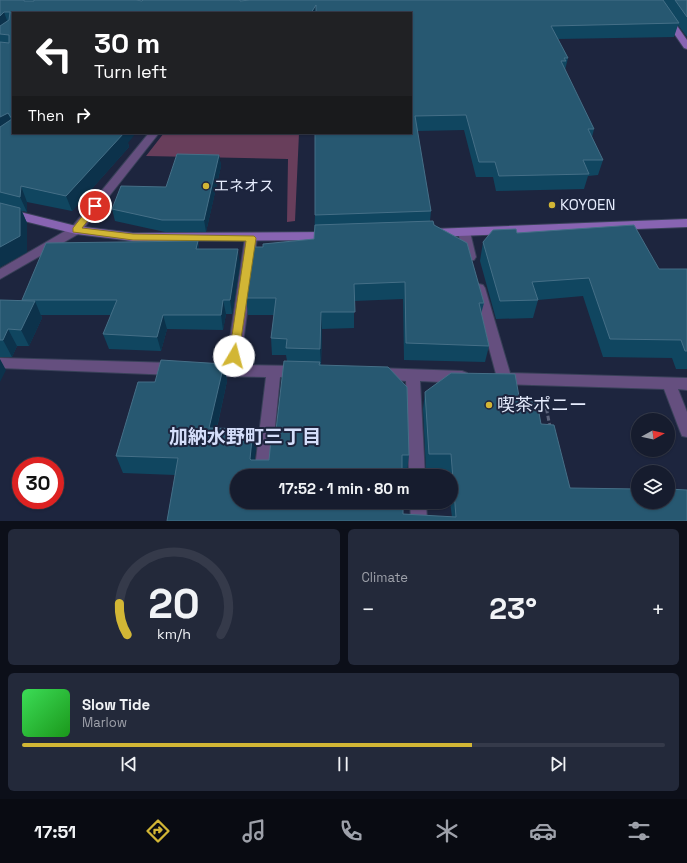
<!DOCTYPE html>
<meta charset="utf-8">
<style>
:root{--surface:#161c2e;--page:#23293a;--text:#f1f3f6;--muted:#9ea1aa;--line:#353a4a;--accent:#d2b635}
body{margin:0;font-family:"Space Grotesk","Noto Sans JP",sans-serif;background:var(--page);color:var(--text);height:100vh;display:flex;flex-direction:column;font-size:15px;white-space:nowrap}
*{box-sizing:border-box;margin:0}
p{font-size:13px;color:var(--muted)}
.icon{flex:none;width:22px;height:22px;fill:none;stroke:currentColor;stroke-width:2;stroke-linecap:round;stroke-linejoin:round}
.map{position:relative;height:521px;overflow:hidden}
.side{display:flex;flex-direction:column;gap:8px;padding:8px;background:#0c0f19;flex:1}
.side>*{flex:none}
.hud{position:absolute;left:12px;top:12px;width:400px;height:122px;border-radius:0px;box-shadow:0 1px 3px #0004,0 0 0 1px var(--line);background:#202124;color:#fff;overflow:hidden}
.needle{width:26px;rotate:82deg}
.fabs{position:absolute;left:631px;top:413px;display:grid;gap:8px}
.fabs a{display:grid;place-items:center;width:44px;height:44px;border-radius:50%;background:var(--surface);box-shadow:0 1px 3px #0004,0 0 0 1px var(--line);font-size:20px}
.speed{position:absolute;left:12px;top:457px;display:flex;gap:8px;font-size:20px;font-weight:700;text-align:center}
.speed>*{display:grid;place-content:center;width:52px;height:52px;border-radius:50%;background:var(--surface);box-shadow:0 1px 3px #0004,0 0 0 1px var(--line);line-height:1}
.speed .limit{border:6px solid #d22;background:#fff;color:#111}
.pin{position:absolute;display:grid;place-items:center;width:34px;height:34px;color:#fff;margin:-17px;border:2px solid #fff;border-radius:50%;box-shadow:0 1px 4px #0007}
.me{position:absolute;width:44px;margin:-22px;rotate:8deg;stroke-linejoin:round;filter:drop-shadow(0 0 3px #0008)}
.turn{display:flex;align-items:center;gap:14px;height:84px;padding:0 16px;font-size:18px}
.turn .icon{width:52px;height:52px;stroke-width:2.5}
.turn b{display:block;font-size:28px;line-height:34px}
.then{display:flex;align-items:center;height:38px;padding:0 16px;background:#0003;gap:8px;font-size:15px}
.big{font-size:30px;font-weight:700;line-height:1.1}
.side .widget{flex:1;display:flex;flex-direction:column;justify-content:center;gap:6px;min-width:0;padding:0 14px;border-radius:6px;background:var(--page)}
.side .dial{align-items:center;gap:0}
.dial svg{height:104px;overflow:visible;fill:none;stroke:var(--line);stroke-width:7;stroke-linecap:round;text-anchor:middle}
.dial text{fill:var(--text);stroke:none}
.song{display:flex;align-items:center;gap:12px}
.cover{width:48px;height:48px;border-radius:6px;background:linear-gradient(135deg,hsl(130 70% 55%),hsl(120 70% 35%))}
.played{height:4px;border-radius:2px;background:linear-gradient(90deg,var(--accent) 70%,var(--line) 70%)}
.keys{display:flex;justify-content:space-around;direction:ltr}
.heat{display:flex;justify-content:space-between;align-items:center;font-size:22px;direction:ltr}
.side .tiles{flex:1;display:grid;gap:8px;grid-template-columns:1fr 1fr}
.widget:last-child{grid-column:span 2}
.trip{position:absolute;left:230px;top:469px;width:228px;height:40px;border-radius:20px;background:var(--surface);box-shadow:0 1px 3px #0004,0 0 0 1px var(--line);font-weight:700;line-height:40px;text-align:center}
.tabs{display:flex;height:64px;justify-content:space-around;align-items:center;background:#090b12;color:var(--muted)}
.tabs .icon{width:28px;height:28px}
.tabs .on{color:var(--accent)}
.tabs b{font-size:18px;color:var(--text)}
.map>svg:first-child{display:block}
.green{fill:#683e5b}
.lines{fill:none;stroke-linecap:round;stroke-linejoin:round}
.street-casing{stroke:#394159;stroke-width:2}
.secondary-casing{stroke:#394159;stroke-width:2}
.path{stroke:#5c637a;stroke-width:3;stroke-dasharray:5 2.5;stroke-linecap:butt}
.street{fill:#654f7f;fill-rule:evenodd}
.secondary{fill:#8864b2;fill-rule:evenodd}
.wall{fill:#104660}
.shaded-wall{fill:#0c324b}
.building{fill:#275871;stroke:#456f87}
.route{fill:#d2b635;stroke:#887622}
.poi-dot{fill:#d2b635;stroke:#1d253e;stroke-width:1.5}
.labels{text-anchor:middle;stroke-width:4;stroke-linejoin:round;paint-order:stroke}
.poi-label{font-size:15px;fill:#e6ecfd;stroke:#1d253e;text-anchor:start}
.near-poi-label{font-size:18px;fill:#e6ecfd;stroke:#1d253e;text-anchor:start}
.near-neighbourhood-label{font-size:19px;font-weight:bold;fill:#d5defa;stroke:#1d253e}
</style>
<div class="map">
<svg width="687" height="521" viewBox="0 0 687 521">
<rect width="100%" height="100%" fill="#1d253e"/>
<path class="green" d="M164 133H299L295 221 287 222 288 159 146 156Z"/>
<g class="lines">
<g class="street-casing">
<path id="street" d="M149 133H159L80 233 0 279V269L72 227Z
M464 228 470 232 476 257 474 260H466L464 257 458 232Z
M251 234 257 238 240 365 298 366 303 368 305 372 303 376 280 377 270 476H254L266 377 210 376 205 374 203 370 205 366 226 365 245 238Z
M479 284 483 285 485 288 510 373 687 378V390L678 389 687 412V437L682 436 680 431 664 389 500 384 495 382 493 378 496 374 473 288 475 285Z
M0 358 174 363 179 365 181 369 179 373 174 375 0 368Z
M378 368 462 371 467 373 469 377 467 381 462 383 420 381 425 476H409L406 381 373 378 371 374 373 370Z
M251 502H267L265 521H249Z
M410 502H426L427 521H411Z"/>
</g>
<g class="secondary-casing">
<path id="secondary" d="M651 0H659L687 40V49L684 48Z
M0 207 76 226 133 233 330 232 336 236 330 240 133 241 76 234 0 215Z
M687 219V227L432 237 426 233 432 229Z"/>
</g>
<path class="path" d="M545 401 550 427"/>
<use href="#street" class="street"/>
<use href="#secondary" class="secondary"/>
</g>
<path class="wall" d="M0 0H687V37L678 25 674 37 558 39 568 58 565 70 594 129 592 137 603 160 598 175 588 176 584 189 496 191 493 177H476L464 130 417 131 431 211 430 221 434 225 484 303 481 314 489 346 485 362 404 360 403 299 354 301V328L322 329 321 365 409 455 407 472 237 476V502H250V506L452 517 450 502H451V476H449L448 471H426L423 409 425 392 520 402 541 424 570 488 687 521H167L175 475 123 473 116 456 155 382 224 364 227 381 217 428 256 447 254 460H269L276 430 287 361 286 355H272L271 338 274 315H248L246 298 263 247 314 239 315 215 411 13H13L128 143 129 147 72 211 27 202V212L22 211 27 223V252L0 267Z
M219 155 221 166 206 232H165L115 221 112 209 166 187Z
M517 233 659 269H687V369H676L672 358 603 357 583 296 538 300 533 318 496 319 480 261 483 242Z
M198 241 199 249 240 264 232 314H226L223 330 167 329 161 351 109 349 103 334 111 315H41L42 318 29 346H17L12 357H0V300H22Z"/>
<path class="shaded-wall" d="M316 5V13H311Z
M4 12 9 26 0 34V16Z
M8 113 13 127 0 135V117Z
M122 133H136L128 143 129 147 72 211 66 196Z
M219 155 221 166 206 232 204 220Z
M21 186 27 202V212L20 197Z
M20 208 27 223V252L0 267V247Z
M198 241 200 256 196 249Z
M238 249 240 264 232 314 230 300Z
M223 300 226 314 223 330 221 315Z
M35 301 42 318 29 346 21 330Z
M321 312 322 329 321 366 320 349Z
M163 315 167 329 161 351 157 337Z
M8 329 17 346 12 357 3 340Z
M0 359 6 370 0 382Z
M224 364 227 381 213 445 209 428Z
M253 429 256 447 253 476 250 459Z
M245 502H250L248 521 245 506Z"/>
<path class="building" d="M0 0H24V1H34V0H136L142 1 143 0H240V1L250 0H663L679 23 551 26 568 58H564L566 61H561L594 129H588L603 160H583L589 174 499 176 495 162H479L466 115 415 116 431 211 315 215V133H411V13H316V5L311 13H223V11L222 13H13V133H124L66 196 21 186 20 197 0 192V127L12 119 8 113 0 117V42L9 43V35L0 34V26L9 20 10 12H4L0 16Z
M675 0H687V17Z
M177 154 219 155 204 220H162L112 209 121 186 166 187Z
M0 203 20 208V236L0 247Z
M433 221 434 225 467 243 484 303H479L489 346 406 343 405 282 354 284 355 312H321L320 349 286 348 287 339 271 338 276 298H246L253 247H263V244L314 239 315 225Z
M634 225 659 269H687V351H685L681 340 610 339 589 278 532 282 538 300 500 301 483 242 493 230 516 229 517 233Z
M198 241 196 249H238L230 300H223L221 315H163L157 337 103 334 117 300H22L46 243Z
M0 300 35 301 21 330 8 329 3 340H0Z
M161 360 224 364 209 428 253 429 250 459 251 460H269L272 430H276L284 361 320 362 319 365 388 367 407 387 409 455H402V476H237V502H245V506H263L264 502H403V514L456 517 451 454H429L425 392 451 373 515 374 520 402H537L541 424 554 425 570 488 638 489V502H668V489L687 490V521H167L178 458 116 456 138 382H155Z"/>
<path class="route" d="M95 203 99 206 82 228 133 234 254 236 256 238 238 359H230L229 356 246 241 133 240 73 232V228L92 204Z"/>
<g class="poi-dot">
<circle cx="206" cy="186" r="4"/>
<circle cx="552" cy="205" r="4"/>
<circle cx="489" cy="405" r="4"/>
</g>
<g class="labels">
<g class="poi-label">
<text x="214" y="191">エネオス</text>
<text x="560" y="210">KOYOEN</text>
</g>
<g class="near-poi-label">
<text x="497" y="411">喫茶ポニー</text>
</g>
<g class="near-neighbourhood-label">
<text x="245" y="443">加納水野町三丁目</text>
</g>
</g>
</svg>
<div class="fabs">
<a><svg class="needle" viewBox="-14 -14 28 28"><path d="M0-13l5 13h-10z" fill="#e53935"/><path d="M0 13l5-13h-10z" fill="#9ea1aa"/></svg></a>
<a><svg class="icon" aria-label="layers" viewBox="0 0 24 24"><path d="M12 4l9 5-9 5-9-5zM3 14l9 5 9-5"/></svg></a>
</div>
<div class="speed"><div class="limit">30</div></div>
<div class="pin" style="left:95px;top:206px;background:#d93025"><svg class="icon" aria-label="arrive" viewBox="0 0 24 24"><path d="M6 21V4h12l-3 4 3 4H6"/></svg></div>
<svg class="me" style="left:234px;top:356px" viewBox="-20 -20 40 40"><circle r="19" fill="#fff"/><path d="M0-13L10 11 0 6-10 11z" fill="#d2b635"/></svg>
<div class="trip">17:52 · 1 min · 80 m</div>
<div class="hud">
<div class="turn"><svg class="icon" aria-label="left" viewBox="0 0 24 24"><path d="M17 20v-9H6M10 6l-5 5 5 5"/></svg><div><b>30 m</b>Turn left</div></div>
<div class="then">Then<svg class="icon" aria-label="right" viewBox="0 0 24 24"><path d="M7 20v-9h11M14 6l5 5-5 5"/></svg></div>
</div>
</div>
<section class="side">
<div class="tiles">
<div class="widget dial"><svg viewBox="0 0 100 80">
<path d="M14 69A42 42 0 1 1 86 69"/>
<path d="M14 69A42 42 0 0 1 8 45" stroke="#d2b635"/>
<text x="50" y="56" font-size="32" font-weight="700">20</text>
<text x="50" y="72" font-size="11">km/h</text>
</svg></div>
<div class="widget"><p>Climate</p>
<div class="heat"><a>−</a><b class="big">23°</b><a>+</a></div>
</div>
<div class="widget">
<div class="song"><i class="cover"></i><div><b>Slow Tide</b><p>Marlow</p></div></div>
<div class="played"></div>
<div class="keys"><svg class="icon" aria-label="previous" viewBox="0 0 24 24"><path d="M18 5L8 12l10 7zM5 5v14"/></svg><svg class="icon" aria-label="pause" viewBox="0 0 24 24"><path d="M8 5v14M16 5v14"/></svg><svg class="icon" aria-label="next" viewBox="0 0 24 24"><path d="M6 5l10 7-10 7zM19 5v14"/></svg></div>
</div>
</div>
</section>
<nav class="tabs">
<b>17:51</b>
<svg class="icon on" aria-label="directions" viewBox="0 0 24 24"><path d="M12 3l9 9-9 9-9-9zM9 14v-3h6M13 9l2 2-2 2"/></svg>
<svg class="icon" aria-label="music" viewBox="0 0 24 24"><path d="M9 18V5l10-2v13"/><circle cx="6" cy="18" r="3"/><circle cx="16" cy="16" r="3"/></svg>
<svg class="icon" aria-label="phone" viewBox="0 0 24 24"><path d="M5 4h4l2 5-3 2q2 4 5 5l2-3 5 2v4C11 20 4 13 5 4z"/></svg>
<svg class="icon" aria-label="climate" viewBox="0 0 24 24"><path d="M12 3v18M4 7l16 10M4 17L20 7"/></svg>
<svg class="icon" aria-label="car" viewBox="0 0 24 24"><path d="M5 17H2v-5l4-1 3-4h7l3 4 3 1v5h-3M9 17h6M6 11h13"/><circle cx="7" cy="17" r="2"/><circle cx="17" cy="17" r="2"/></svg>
<svg class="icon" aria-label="filters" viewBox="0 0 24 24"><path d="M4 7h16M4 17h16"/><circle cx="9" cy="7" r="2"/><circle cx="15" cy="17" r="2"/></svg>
</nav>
